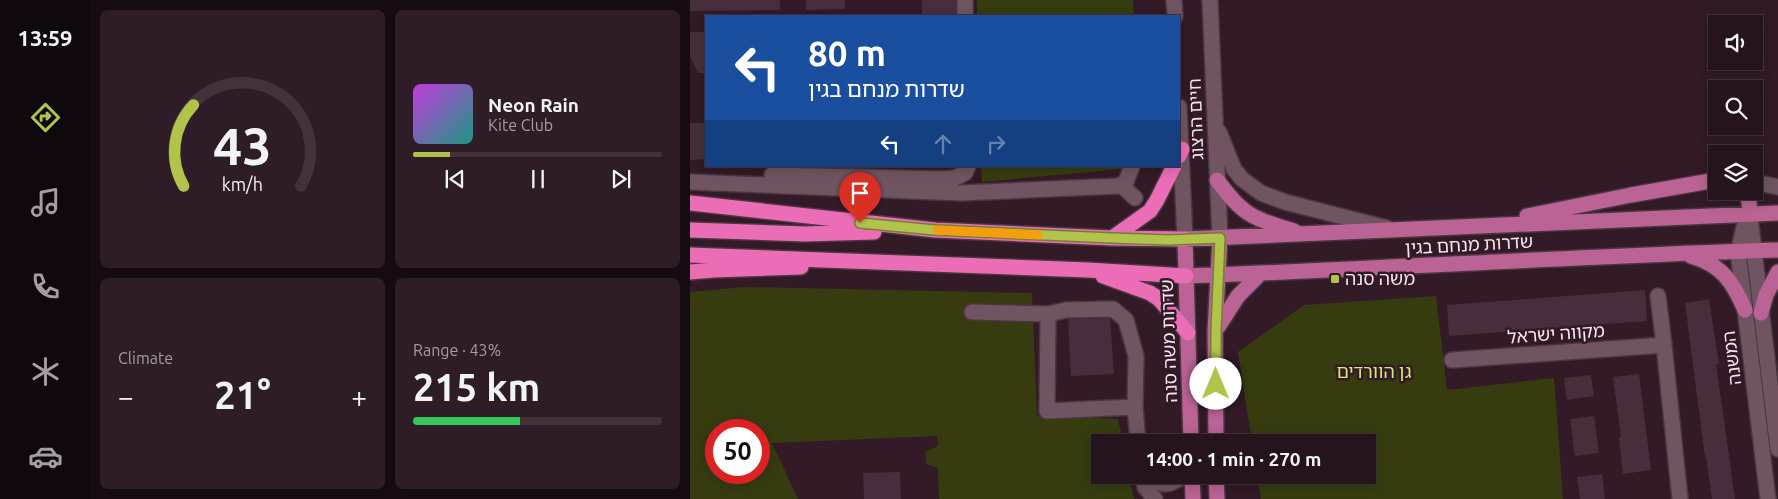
<!DOCTYPE html>
<meta charset="utf-8">
<style>
:root{--surface:#26141d;--page:#2e1d26;--text:#f1f3f6;--muted:#a49ea4;--line:#42333b;--accent:#b2c34c}
body{margin:0;font-family:Ubuntu,"Noto Sans Hebrew",sans-serif;background:var(--page);color:var(--text);height:100vh;display:flex;flex-direction:column;font-size:19px;white-space:nowrap}
*{box-sizing:border-box;margin:0}
p{font-size:16px;color:var(--muted)}
.icon{flex:none;width:28px;height:28px;fill:none;stroke:currentColor;stroke-width:2;stroke-linecap:round;stroke-linejoin:round}
.map{position:relative;flex:1;overflow:hidden}
.drawer{display:flex;flex-direction:column;gap:10px;padding:10px;background:#150b10;width:600px}
.drawer>*{flex:none}
.guide{position:absolute;left:15px;top:15px;width:475px;height:152px;border-radius:0px;box-shadow:0 2px 12px #0003,0 0 0 1px var(--line);background:#1a4fa0;color:#fff;overflow:hidden}
.fabs{position:absolute;left:1018px;top:15px;display:grid;gap:10px}
.fabs a{display:grid;place-items:center;width:55px;height:55px;border-radius:0px;background:var(--surface);box-shadow:0 2px 12px #0003,0 0 0 1px var(--line);font-size:25px}
.speed{position:absolute;left:15px;top:419px;display:flex;gap:10px;font-size:25px;font-weight:700;text-align:center}
.speed>*{display:grid;place-content:center;width:65px;height:65px;border-radius:50%;background:var(--surface);box-shadow:0 2px 12px #0003,0 0 0 1px var(--line);line-height:1}
.speed .limit{border:8px solid #d22;background:#fff;color:#111}
.pin{position:absolute;display:grid;place-items:center;width:42px;height:42px;color:#fff;margin:-51px -21px;border-radius:50% 50% 50% 0;rotate:-45deg;box-shadow:0 0 5px #0007}
.pin .icon{rotate:45deg}
.me{position:absolute;width:55px;margin:-28px;rotate:0deg;stroke-linejoin:round;filter:drop-shadow(0 0 4px #0008)}
.turn{display:flex;align-items:center;gap:18px;height:105px;padding:0 20px;font-size:22px}
.turn .icon{width:65px;height:65px;stroke-width:2.5}
.turn b{display:block;font-size:35px;line-height:42px}
.lanes{display:flex;align-items:center;height:48px;padding:0 20px;background:#0003;justify-content:center;gap:25px;direction:ltr}
.lanes .off{opacity:.35}
.big{font-size:38px;font-weight:600;line-height:1.1}
.drawer .card{flex:1;display:flex;flex-direction:column;justify-content:center;gap:8px;min-width:0;padding:0 18px;border-radius:8px;background:var(--page)}
.drawer .dial{align-items:center;gap:0}
.dial svg{height:130px;overflow:visible;fill:none;stroke:var(--line);stroke-width:7;stroke-linecap:round;text-anchor:middle}
.dial text{fill:var(--text);stroke:none}
.song{display:flex;align-items:center;gap:15px}
.cover{width:60px;height:60px;border-radius:8px;background:linear-gradient(135deg,hsl(290 70% 55%),hsl(170 70% 35%))}
.played{height:5px;border-radius:2px;background:linear-gradient(90deg,var(--accent) 15%,var(--line) 15%)}
.keys{display:flex;justify-content:space-around;direction:ltr}
.heat{display:flex;justify-content:space-between;align-items:center;font-size:28px;direction:ltr}
.charge{height:8px;border-radius:4px;background:linear-gradient(90deg,#34c759 43%,var(--line) 0)}
.drawer .tiles{flex:1;display:grid;gap:10px;grid-template-columns:repeat(2,1fr)}
.trip{position:absolute;left:401px;top:434px;width:285px;height:50px;border-radius:0px;background:var(--surface);box-shadow:0 2px 12px #0003,0 0 0 1px var(--line);font-weight:600;line-height:50px;text-align:center}
main{display:flex;flex:1;min-height:0}
.tabs{display:flex;flex-direction:column;width:90px;justify-content:space-around;align-items:center;background:#0f080c;color:var(--muted)}
.tabs .icon{width:35px;height:35px}
.tabs .on{color:var(--accent)}
.tabs b{font-size:22px;color:var(--text)}
.map>svg:first-child{display:block}
.green{fill:#363c10;fill-rule:evenodd}
.building{fill:#482e3c}
.lines{fill:none;stroke-linecap:round;stroke-linejoin:round}
.minor-casing{stroke:#4a3641;stroke-width:18}
.major-casing{stroke:#4a3641;stroke-width:18}
.highway-casing{stroke:#4a3641;stroke-width:18}
.minor{stroke:#705462;stroke-width:15}
.major{stroke:#ba6394;stroke-width:15}
.highway{stroke:#eb6db6;stroke-width:15}
.route-casing{stroke:#747f31;stroke-width:12}
.route{stroke:#b2c34c;stroke-width:9}
.slow{stroke:#f59e0b;stroke-width:9}
.poi-dot{fill:#b2c34c;stroke:#321a27;stroke-width:2}
.labels{text-anchor:middle;stroke-width:5;stroke-linejoin:round;paint-order:stroke}
.street-label{font-size:18px;fill:#f6e5ed;stroke:#321a27}
.poi-label{font-size:18px;fill:#f6e5ed;stroke:#321a27;text-anchor:start}
.park-label{font-size:18px;fill:#d7e878;stroke:#321a27}
</style>
<main>
<nav class="tabs">
<b>13:59</b>
<svg class="icon on" aria-label="directions" viewBox="0 0 24 24"><path d="M12 3l9 9-9 9-9-9zM9 14v-3h6M13 9l2 2-2 2"/></svg>
<svg class="icon" aria-label="music" viewBox="0 0 24 24"><path d="M9 18V5l10-2v13"/><circle cx="6" cy="18" r="3"/><circle cx="16" cy="16" r="3"/></svg>
<svg class="icon" aria-label="phone" viewBox="0 0 24 24"><path d="M5 4h4l2 5-3 2q2 4 5 5l2-3 5 2v4C11 20 4 13 5 4z"/></svg>
<svg class="icon" aria-label="climate" viewBox="0 0 24 24"><path d="M12 3v18M4 7l16 10M4 17L20 7"/></svg>
<svg class="icon" aria-label="car" viewBox="0 0 24 24"><path d="M5 17H2v-5l4-1 3-4h7l3 4 3 1v5h-3M9 17h6M6 11h13"/><circle cx="7" cy="17" r="2"/><circle cx="17" cy="17" r="2"/></svg>
</nav>
<section class="drawer">
<div class="tiles">
<div class="card dial"><svg viewBox="0 0 100 80">
<path d="M14 69A42 42 0 1 1 86 69"/>
<path d="M14 69A42 42 0 0 1 20 19" stroke="#b2c34c"/>
<text x="50" y="56" font-size="32" font-weight="700">43</text>
<text x="50" y="72" font-size="11">km/h</text>
</svg></div>
<div class="card">
<div class="song"><i class="cover"></i><div><b>Neon Rain</b><p>Kite Club</p></div></div>
<div class="played"></div>
<div class="keys"><svg class="icon" aria-label="previous" viewBox="0 0 24 24"><path d="M18 5L8 12l10 7zM5 5v14"/></svg><svg class="icon" aria-label="pause" viewBox="0 0 24 24"><path d="M8 5v14M16 5v14"/></svg><svg class="icon" aria-label="next" viewBox="0 0 24 24"><path d="M6 5l10 7-10 7zM19 5v14"/></svg></div>
</div>
<div class="card"><p>Climate</p>
<div class="heat"><a>−</a><b class="big">21°</b><a>+</a></div>
</div>
<div class="card"><p>Range · 43%</p><b class="big">215 km</b><div class="charge"></div></div>
</div>
</section>
<div class="map">
<svg width="1088" height="499" viewBox="0 0 1088 499">
<rect width="100%" height="100%" fill="#321a27"/>
<path class="green" d="M287 0H443L444 16H287Z
M291 166H433L432 169 292 182Z
M55 287 342 293 347 416 428 419 433 442H410V475H439L444 499H249L248 468 236 464 235 452 248 446 247 436 82 443 108 499H0V292ZM26 430H69V472H26Z
M746 296 757 390 864 378 873 499H571L567 475H678V442H562L548 352 614 305Z"/>
<path class="building" d="M0 0H90V10L0 11Z
M116 0H155V9L116 10Z
M232 0H266V16H232Z
M0 32H16V73H8L0 56Z
M0 123H16V159L0 160Z
M955 290 957 321 759 336 757 305Z
M1019 299 1029 364H1026L1045 499H1022L1016 457H1015L995 303Z
M420 318 424 374 381 376 378 319Z
M949 374 961 470 933 474 929 437H931L923 377Z
M901 375 904 396 877 400 874 378Z
M904 416 909 453 885 456 880 419Z
M210 472 211 499H174L173 473Z
M912 474 915 499H890L887 477Z"/>
<g class="lines">
<g class="minor-casing">
<path id="minor" d="M275 0V16
M484 0 485 16
M520 0 530 238
M489 107 495 239
M529 132 544 169 552 179 571 193 595 202 697 228
M82 175 250 179 265 178 275 173 278 166
M0 182 272 193 428 186 436 182 442 166
M1064 182 1088 187
M431 185 445 198
M1060 214 1054 227 1048 252 1078 499
M1060 217 1088 449
M968 296 974 345
M282 312 358 314
M762 360 974 345 990 499
M445 407 357 411 358 314 376 310 423 309 436 320 446 356 445 407 448 442
M453 475 455 487 465 499
M455 475C472 486 478 488 494 475"/>
</g>
<g class="major-casing">
<path id="major" d="M527 180C537 193 548 208 563 216 576 223 591 227 604 231
M1056 191 1059 202 1060 214
M837 216 941 195 1026 180
M1001 256C1032 265 1043 282 1055 310
M496 276C693 269 890 256 1088 250
M1071 313 1076 295 1088 272
M528 327 548 296 570 274
M501 442 495 239 1088 213
M526 442 525 331 530 238
M502 475 503 499
M526 475 527 499"/>
</g>
<g class="highway-casing">
<path id="highway" d="M489 156 492 149
M0 203 245 230 422 238 495 239
M0 230 115 234 184 232
M422 238 460 211 467 200 484 166
M0 255 398 270 496 276
M0 272 23 270 111 267
M413 276 460 293 469 299 498 333"/>
</g>
<use href="#minor" class="minor"/>
<use href="#major" class="major"/>
<use href="#highway" class="highway"/>
</g>
<g class="lines">
<g class="route-casing">
<path id="route" d="M170 223 245 230 422 238 478 240 530 238 526 331V384"/>
</g>
<use href="#route" class="route"/>
<path class="slow" d="M247 230 348 235"/>
</g>
<rect class="poi-dot" x="640" y="274" width="10" height="10" rx="2.5"/>
<g class="labels">
<g class="street-label">
<text transform="translate(506 119) rotate(-92)" y="6">חיים הרצוג</text>
<text transform="translate(779 245) rotate(-3)" y="6">שדרות מנחם בגין</text>
<text transform="translate(866 334) rotate(-4)" y="6">מקווה ישראל</text>
<text transform="translate(479 341) rotate(-92)" y="6">שדרות משה סנה</text>
<text transform="translate(1042 358) rotate(-97)" y="6">המשנה</text>
</g>
<g class="poi-label">
<text x="655" y="285">משה סנה</text>
</g>
<g class="park-label">
<text x="684" y="378">גן הוורדים</text>
</g>
</g>
</svg>
<div class="fabs">
<a><svg class="icon" aria-label="sound" viewBox="0 0 24 24"><path d="M4 9h4l5-4v14l-5-4H4zM17 9q2 3 0 6"/></svg></a>
<a><svg class="icon" aria-label="search" viewBox="0 0 24 24"><circle cx="10" cy="10" r="6"/><path d="M15 15l6 6"/></svg></a>
<a><svg class="icon" aria-label="layers" viewBox="0 0 24 24"><path d="M12 4l9 5-9 5-9-5zM3 14l9 5 9-5"/></svg></a>
</div>
<div class="speed"><div class="limit">50</div></div>
<div class="pin" style="left:170px;top:223px;background:#d93025"><svg class="icon" aria-label="arrive" viewBox="0 0 24 24"><path d="M6 21V4h12l-3 4 3 4H6"/></svg></div>
<svg class="me" style="left:526px;top:384px" viewBox="-20 -20 40 40"><circle r="19" fill="#fff"/><path d="M0-13L10 11 0 6-10 11z" fill="#b2c34c"/></svg>
<div class="trip">14:00 · 1 min · 270 m</div>
<div class="guide">
<div class="turn"><svg class="icon" aria-label="left" viewBox="0 0 24 24"><path d="M17 20v-9H6M10 6l-5 5 5 5"/></svg><div><b>80 m</b>שדרות מנחם בגין</div></div>
<div class="lanes"><svg class="icon" aria-label="left" viewBox="0 0 24 24"><path d="M17 20v-9H6M10 6l-5 5 5 5"/></svg><svg class="icon off" aria-label="ahead" viewBox="0 0 24 24"><path d="M12 20V5M6 11l6-6 6 6"/></svg><svg class="icon off" aria-label="right" viewBox="0 0 24 24"><path d="M7 20v-9h11M14 6l5 5-5 5"/></svg></div>
</div>
</div>
</main>
